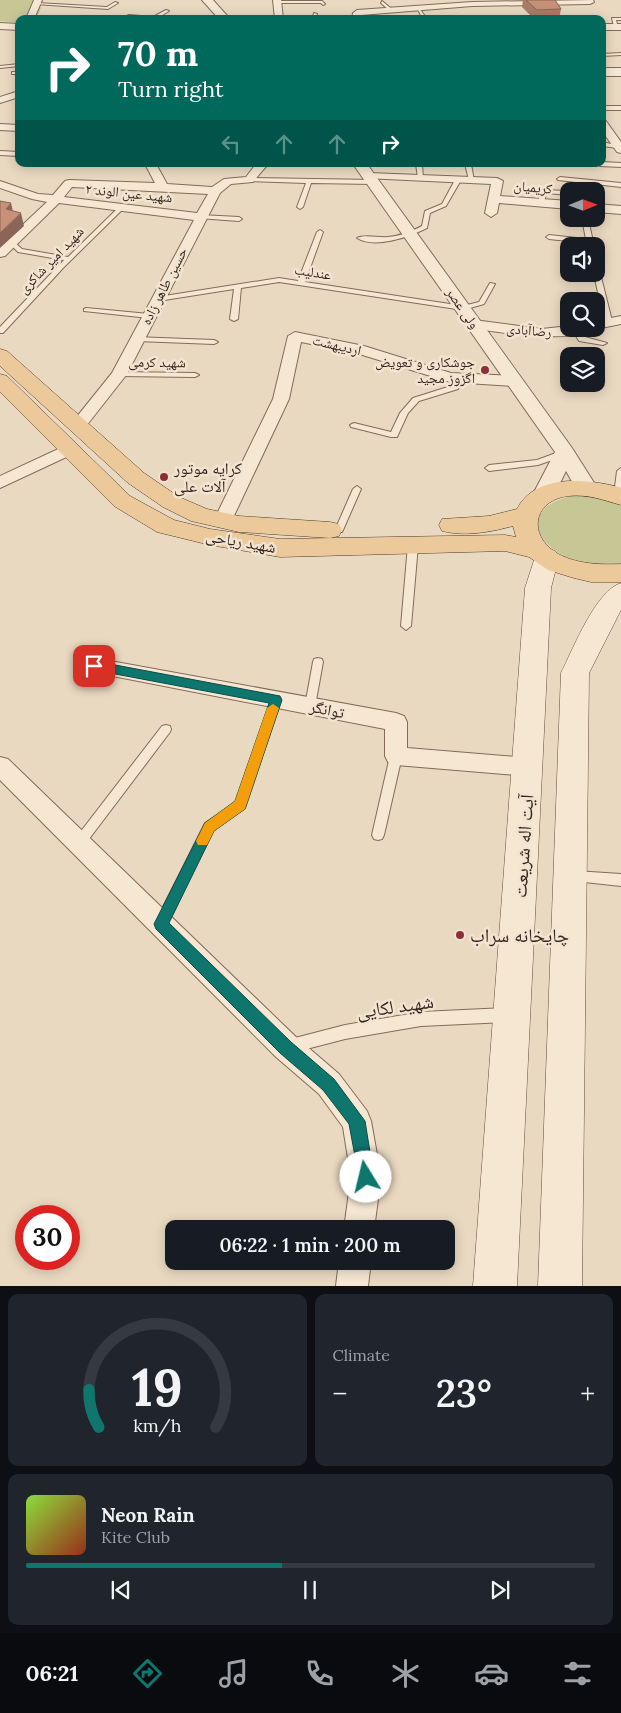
<!DOCTYPE html>
<meta charset="utf-8">
<style>
:root{--surface:#171b24;--page:#20242c;--text:#f1f3f6;--muted:#9ea1a6;--line:#363941;--accent:#0f766e}
body{margin:0;font-family:Lora,"Noto Naskh Arabic",serif;background:var(--page);color:var(--text);height:100vh;display:flex;flex-direction:column;font-size:19px;white-space:nowrap}
*{box-sizing:border-box;margin:0}
p{font-size:16px;color:var(--muted)}
.icon{flex:none;width:28px;height:28px;fill:none;stroke:currentColor;stroke-width:2;stroke-linecap:round;stroke-linejoin:round}
.map{position:relative;height:1286px;overflow:hidden}
.panel{display:flex;flex-direction:column;gap:8px;padding:8px;background:#0d0f14;flex:1}
.panel>*{flex:none}
.top-card{position:absolute;left:15px;top:15px;width:591px;height:152px;border-radius:10px;box-shadow:0 2px 12px #0003;background:#00695c;color:#fff;overflow:hidden}
.needle{width:32px;rotate:89deg}
.controls{position:absolute;left:560px;top:182px;display:grid;gap:10px}
.controls a{display:grid;place-items:center;width:45px;height:45px;border-radius:10px;background:var(--surface);box-shadow:0 2px 12px #0003;font-size:25px}
.speed{position:absolute;left:15px;top:1205px;display:flex;gap:10px;font-size:25px;font-weight:700;text-align:center}
.speed>*{display:grid;place-content:center;width:65px;height:65px;border-radius:50%;background:var(--surface);box-shadow:0 2px 12px #0003;line-height:1}
.speed .limit{border:8px solid #d22;background:#fff;color:#111}
.pin{position:absolute;display:grid;place-items:center;width:42px;height:42px;color:#fff;margin:-21px;border-radius:10px;box-shadow:0 2px 8px #0006}
.me{position:absolute;width:55px;margin:-28px;rotate:351deg;stroke-linejoin:round;filter:drop-shadow(0 0 4px #0008)}
.turn{display:flex;align-items:center;gap:18px;height:105px;padding:0 20px;font-size:22px}
.turn .icon{width:65px;height:65px;stroke-width:2.5}
.turn b{display:block;font-size:35px;line-height:42px}
.lanes{display:flex;align-items:center;height:48px;padding:0 20px;background:#0003;justify-content:center;gap:25px;direction:ltr}
.lanes .off{opacity:.35}
.big{font-size:38px;font-weight:600;line-height:1.1}
.panel .card{flex:1;display:flex;flex-direction:column;justify-content:center;gap:8px;min-width:0;padding:0 18px;border-radius:10px;background:var(--page)}
.panel .dial{align-items:center;gap:0}
.dial svg{height:130px;overflow:visible;fill:none;stroke:var(--line);stroke-width:7;stroke-linecap:round;text-anchor:middle}
.dial text{fill:var(--text);stroke:none}
.song{display:flex;align-items:center;gap:15px}
.cover{width:60px;height:60px;border-radius:8px;background:linear-gradient(135deg,hsl(90 70% 55%),hsl(10 70% 35%))}
.played{height:5px;border-radius:2px;background:linear-gradient(90deg,var(--accent) 45%,var(--line) 45%)}
.keys{display:flex;justify-content:space-around;direction:ltr}
.heat{display:flex;justify-content:space-between;align-items:center;font-size:28px;direction:ltr}
.panel .tiles{flex:1;display:grid;gap:8px;grid-template-columns:1fr 1fr}
.card:last-child{grid-column:span 2}
.trip{position:absolute;left:165px;top:1220px;width:290px;height:50px;border-radius:10px;background:var(--surface);box-shadow:0 2px 12px #0003;font-weight:600;line-height:50px;text-align:center}
.tabs{display:flex;height:80px;justify-content:space-around;align-items:center;background:#090b0e;color:var(--muted)}
.tabs .icon{width:35px;height:35px}
.tabs .on{color:var(--accent)}
.tabs b{font-size:22px;color:var(--text)}
.map>svg:first-child{display:block}
.green{fill:#c7c796}
.lines{fill:none;stroke-linecap:round;stroke-linejoin:round}
.service-casing{stroke:#826b5a;stroke-width:2}
.minor-casing{stroke:#826b5a;stroke-width:2}
.tertiary-casing{stroke:#826b5a;stroke-width:2}
.secondary-casing{stroke:#644c3d;stroke-width:1}
.primary-casing{stroke:#503a2e;stroke-width:1}
.service{fill:#f6e7d3;fill-rule:evenodd}
.minor{fill:#f6e7d3;fill-rule:evenodd}
.tertiary{fill:#f6e7d3;fill-rule:evenodd}
.secondary{fill:#f6e7d3;fill-rule:evenodd}
.primary{fill:#ecc99a;fill-rule:evenodd}
.wall{fill:#aa7c68}
.shaded-wall{fill:#8b6555}
.building{fill:#c69079;stroke:#8b6555}
.route{fill:#0f766e;stroke:#0a4d48}
.slow{fill:#f59e0b}
.poi-dot{fill:#8d2e39;stroke:#f2e4d0;stroke-width:2}
.labels{text-anchor:middle;stroke-width:5;stroke-linejoin:round;paint-order:stroke}
.far-street-label{font-size:14px;fill:#33251d;stroke:#f2e4d0}
.far-poi-label{font-size:14px;fill:#33251d;stroke:#f2e4d0;text-anchor:end}
.poi-label{font-size:16px;fill:#33251d;stroke:#f2e4d0;text-anchor:start}
.street-label{font-size:16px;fill:#33251d;stroke:#f2e4d0}
.near-street-label{font-size:19px;fill:#33251d;stroke:#f2e4d0}
.near-poi-label{font-size:19px;fill:#33251d;stroke:#f2e4d0;text-anchor:start}
</style>
<div class="map">
<svg width="621" height="1286" viewBox="0 0 621 1286">
<rect width="100%" height="100%" fill="#ead9c1"/>
<path class="green" d="M0 0H38L41 8 36 19H19V23L0 21Z
M577 495 594 496 621 505V564C614 566 606 565 598 565 544 562 505 508 577 495Z"/>
<g class="lines">
<g class="service-casing">
<path id="service" d="M277 1H322L325 4 323 5 321 3H276Z
M382 1 393 10V12H391L381 3Z
M115 2 118 3 108 9 35 4 37 3 107 7Z
M417 8H419L427 19H423Z
M166 10 169 11 156 19 130 17 120 19 129 15 153 17Z
M314 13 317 14 316 19H312Z
M612 18H621V20H616L618 28 614 27Z
M621 53V55L602 56V54Z
M19 64V66L0 68V66Z
M12 72H19V74H12Z
M602 106H621V110H602Z
M602 142 621 146 618 148 602 146Z
M0 151 19 152V156L0 155Z
M602 162 621 163V167L600 166 597 164H602Z
M416 164H422L423 179 418 178Z
M465 164H471L474 181 469 180Z
M560 177 621 183V187L558 180 557 179Z
M249 178 374 180 377 182 374 184 311 183 303 207 300 209 297 207 306 183 247 181 246 180Z
M458 178 461 180 446 206 430 213 427 228C409 237 375 249 357 238 364 234 379 238 388 237 400 236 411 232 422 226L425 211 442 204 455 180Z
M541 190 569 191V195L546 193 544 203 541 205 538 203Z
M119 207 124 208 64 267 3 333H0V327L64 260 18 252 10 244V242H14L22 249 68 257Z
M200 215 239 217 242 219 239 221 198 218 197 217Z
M582 219H588L594 246H588L587 243 549 239 546 237 549 235 586 239Z
M320 230 323 232 305 282 463 306 479 302 490 283 495 284 484 304 463 310 279 282 241 288 238 319 234 321 230 319 234 289 158 301 155 299 158 297 279 278 298 281 317 232Z
M596 267 599 269 612 321 608 323 604 321 594 274H596Z
M86 308 149 314 152 316 149 318 84 311V309Z
M574 329H580L585 337 607 343 603 345 579 341 573 331Z
M134 337 214 340 218 342 214 344 137 341H134Z
M116 372 195 373 199 375 195 377 119 376 115 374Z
M447 375H453L459 387 458 389 419 401 408 413 397 437H391L351 427 350 425 354 423 391 432 400 413 413 398 451 386 446 377Z
M564 450 568 453 567 455 538 465 489 471 485 468 489 465 537 460Z
M621 468V497L618 498 614 495 617 471Z
M357 486 361 489 343 530 342 532H336L335 530 353 489Z
M413 542 418 545 411 626 406 630 401 626 408 545Z
M318 658 322 659 323 662 315 706 314 709H306L305 706 313 662 314 659Z
M276 696 280 697 281 700 245 808 213 831 165 927 161 929 157 927 155 923 205 823 236 802 271 700 272 697Z
M166 725 170 726 171 729 170 732 83 847 79 848 75 847 73 843 75 839 162 726Z
M396 751 400 753 402 756 384 835 382 839 378 840 374 839 372 835 390 756 392 753Z
M575 871 621 874V886L575 881 571 880 569 876 571 872Z
M506 1008 511 1010 513 1015 511 1020 506 1022 421 1026 345 1039 291 1053 286 1051 284 1046 286 1041 291 1039 345 1025 421 1012Z"/>
</g>
<g class="minor-casing">
<path id="minor" d="M34 0H42L34 19H26Z
M273 0H281L283 19H275Z
M593 0 594 2 590 4 472 6 361 15 360 19H352L353 13 357 10 472 2Z
M602 24H621V30H602Z
M19 91V97L0 103V97Z
M602 120 606 121 621 142V153L617 152 602 131Z
M0 124 19 125V131L0 130Z
M145 164H156L167 184 212 187 224 179 246 177 256 164H268L253 182 231 184 220 193 127 374 83 430H71L69 427 71 424 112 373 194 220 59 203 5 256 0 257V246L47 202 32 199 0 188V181L38 194 53 195 65 181 69 180 155 183ZM72 187 208 194 197 213 64 197Z
M369 173 497 178 503 181 500 196 569 201V209L499 203 497 213 491 217 485 213 491 184 365 178V174Z
M596 204 621 206V214L596 212Z
M621 316V324L596 329H594H596V321Z
M474 320 542 329 569 326V329H591C580 344 488 332 469 327L467 324 469 321Z
M295 332 364 346 451 373 515 376 523 381 515 386 450 382 356 353 301 342 289 399 232 520 229 524H217L214 520 273 399 288 336Z
M69 444 75 445 77 449 75 453 0 488V476Z
M94 658 396 713 404 716 407 722V748L528 758 536 760 539 767 536 774 528 776 396 765 388 762 385 756V729L87 671 84 666 87 661Z
M0 757 8 759 296 1037 339 1074 367 1111 371 1121 381 1177 374 1229H344L351 1177 343 1127 319 1094 276 1057 0 780Z
M339 1261H371L368 1286H336Z"/>
</g>
<g class="tertiary-casing">
<path id="tertiary" d="M202 0H213L230 19H219Z
M0 23 19 24V30L0 29Z
M602 68H621V76H602Z
M353 164H367L572 448 598 489 595 494 587 496 579 494 566 471 551 501 543 503 535 501 532 496 555 452Z"/>
</g>
<g class="secondary-casing">
<path id="secondary" d="M546 548 555 551 559 557 551 588 517 1286H473L525 588 537 551Z
M621 583V610L589 673 582 1286H538L561 673C573 649 596 590 621 583Z"/>
</g>
<g class="primary-casing">
<path id="primary" d="M0 349 7 351 144 473 179 497 207 509 239 516 330 522 339 524 342 530 339 536 330 538 239 532 191 521 163 507 128 483 0 366Z
M0 374 7 376 130 496 174 520 210 529 280 539 505 535 516 537 513 526C491 532 465 537 442 531L439 525 442 519 489 516 517 509C535 473 587 479 619 487L621 488V505C603 500 588 494 569 496 537 499 527 529 551 549 570 564 598 565 621 564V582H591L574 578 548 570 529 557 505 551 280 557 210 545 157 532 114 506 0 392Z"/>
</g>
<use href="#service" class="service"/>
<use href="#minor" class="minor"/>
<use href="#tertiary" class="tertiary"/>
<use href="#secondary" class="secondary"/>
<use href="#primary" class="primary"/>
</g>
<path class="wall" d="M523 0H555L561 9 559 19H534L522 7Z"/>
<path class="shaded-wall" d="M11 203 14 216 6 209Z
M21 213 24 226 0 248V233Z"/>
<path class="building" d="M526 0H555L561 9 537 10Z
M0 201 11 203 6 209 21 213 0 233Z"/>
<path class="route" d="M94 661 280 696 282 700 245 809 214 831 169 923 291 1042 334 1079 365 1121 374 1177 372 1183 366 1185 360 1183 349 1124 323 1090 280 1053 156 929 154 924 205 823 235 801 269 703 94 670 88 666Z"/>
<path class="slow" d="M273 704 279 708 245 809 214 831 207 845H198L196 841 205 823 235 801 267 708Z"/>
<g class="poi-dot">
<circle cx="485" cy="370" r="5"/>
<circle cx="164" cy="477" r="5"/>
<circle cx="460" cy="935" r="5"/>
</g>
<g class="labels">
<g class="far-street-label">
<text transform="translate(533 187) rotate(5)" y="5">کریمیان</text>
<text transform="translate(129 193) rotate(6)" y="5">شهید عین الوند ۲</text>
<text transform="translate(51 260) rotate(-46)" y="5">شهید امیر شاکری</text>
<text transform="translate(313 272) rotate(9)" y="5">عندلیب</text>
<text transform="translate(164 286) rotate(-63)" y="5">حسین طاهر زاده</text>
<text transform="translate(463 308) rotate(55)" y="5">ولی عصر</text>
<text transform="translate(529 330) rotate(5)" y="5">رضاآبادی</text>
<text transform="translate(337 345) rotate(13)" y="5">اردیبهشت</text>
<text transform="translate(157 362) rotate(1)" y="5">شهید کرمی</text>
</g>
<g class="far-poi-label">
<text x="475" y="367">جوشکاری و تعویض<tspan x="475" dy="16">اگزوز مجید</tspan></text>
</g>
<g class="poi-label">
<text x="174" y="474">کرایه موتور<tspan x="174" dy="18">آلات علی</tspan></text>
</g>
<g class="street-label">
<text transform="translate(241 541) rotate(10)" y="6">شهید ریاحی</text>
<text transform="translate(327 709) rotate(11)" y="6">توانگر</text>
</g>
<g class="near-street-label">
<text transform="translate(523 846) rotate(-86)" y="7">آیت اله شریعت</text>
<text transform="translate(395 1006) rotate(-8)" y="7">شهید لکایی</text>
</g>
<g class="near-poi-label">
<text x="470" y="942">چایخانه سراب</text>
</g>
</g>
</svg>
<div class="controls">
<a><svg class="needle" viewBox="-14 -14 28 28"><path d="M0-13l5 13h-10z" fill="#e53935"/><path d="M0 13l5-13h-10z" fill="#9ea1a6"/></svg></a>
<a><svg class="icon" aria-label="sound" viewBox="0 0 24 24"><path d="M4 9h4l5-4v14l-5-4H4zM17 9q2 3 0 6"/></svg></a>
<a><svg class="icon" aria-label="search" viewBox="0 0 24 24"><circle cx="10" cy="10" r="6"/><path d="M15 15l6 6"/></svg></a>
<a><svg class="icon" aria-label="layers" viewBox="0 0 24 24"><path d="M12 4l9 5-9 5-9-5zM3 14l9 5 9-5"/></svg></a>
</div>
<div class="speed"><div class="limit">30</div></div>
<div class="pin" style="left:94px;top:666px;background:#d93025"><svg class="icon" aria-label="arrive" viewBox="0 0 24 24"><path d="M6 21V4h12l-3 4 3 4H6"/></svg></div>
<svg class="me" style="left:366px;top:1177px" viewBox="-20 -20 40 40"><circle r="19" fill="#fff"/><path d="M0-13L10 11 0 6-10 11z" fill="#0f766e"/></svg>
<div class="trip">06:22 · 1 min · 200 m</div>
<div class="top-card">
<div class="turn"><svg class="icon" aria-label="right" viewBox="0 0 24 24"><path d="M7 20v-9h11M14 6l5 5-5 5"/></svg><div><b>70 m</b>Turn right</div></div>
<div class="lanes"><svg class="icon off" aria-label="left" viewBox="0 0 24 24"><path d="M17 20v-9H6M10 6l-5 5 5 5"/></svg><svg class="icon off" aria-label="ahead" viewBox="0 0 24 24"><path d="M12 20V5M6 11l6-6 6 6"/></svg><svg class="icon off" aria-label="ahead" viewBox="0 0 24 24"><path d="M12 20V5M6 11l6-6 6 6"/></svg><svg class="icon" aria-label="right" viewBox="0 0 24 24"><path d="M7 20v-9h11M14 6l5 5-5 5"/></svg></div>
</div>
</div>
<section class="panel">
<div class="tiles">
<div class="card dial"><svg viewBox="0 0 100 80">
<path d="M14 69A42 42 0 1 1 86 69"/>
<path d="M14 69A42 42 0 0 1 8 46" stroke="#0f766e"/>
<text x="50" y="56" font-size="32" font-weight="700">19</text>
<text x="50" y="72" font-size="11">km/h</text>
</svg></div>
<div class="card"><p>Climate</p>
<div class="heat"><a>−</a><b class="big">23°</b><a>+</a></div>
</div>
<div class="card">
<div class="song"><i class="cover"></i><div><b>Neon Rain</b><p>Kite Club</p></div></div>
<div class="played"></div>
<div class="keys"><svg class="icon" aria-label="previous" viewBox="0 0 24 24"><path d="M18 5L8 12l10 7zM5 5v14"/></svg><svg class="icon" aria-label="pause" viewBox="0 0 24 24"><path d="M8 5v14M16 5v14"/></svg><svg class="icon" aria-label="next" viewBox="0 0 24 24"><path d="M6 5l10 7-10 7zM19 5v14"/></svg></div>
</div>
</div>
</section>
<nav class="tabs">
<b>06:21</b>
<svg class="icon on" aria-label="directions" viewBox="0 0 24 24"><path d="M12 3l9 9-9 9-9-9zM9 14v-3h6M13 9l2 2-2 2"/></svg>
<svg class="icon" aria-label="music" viewBox="0 0 24 24"><path d="M9 18V5l10-2v13"/><circle cx="6" cy="18" r="3"/><circle cx="16" cy="16" r="3"/></svg>
<svg class="icon" aria-label="phone" viewBox="0 0 24 24"><path d="M5 4h4l2 5-3 2q2 4 5 5l2-3 5 2v4C11 20 4 13 5 4z"/></svg>
<svg class="icon" aria-label="climate" viewBox="0 0 24 24"><path d="M12 3v18M4 7l16 10M4 17L20 7"/></svg>
<svg class="icon" aria-label="car" viewBox="0 0 24 24"><path d="M5 17H2v-5l4-1 3-4h7l3 4 3 1v5h-3M9 17h6M6 11h13"/><circle cx="7" cy="17" r="2"/><circle cx="17" cy="17" r="2"/></svg>
<svg class="icon" aria-label="filters" viewBox="0 0 24 24"><path d="M4 7h16M4 17h16"/><circle cx="9" cy="7" r="2"/><circle cx="15" cy="17" r="2"/></svg>
</nav>
